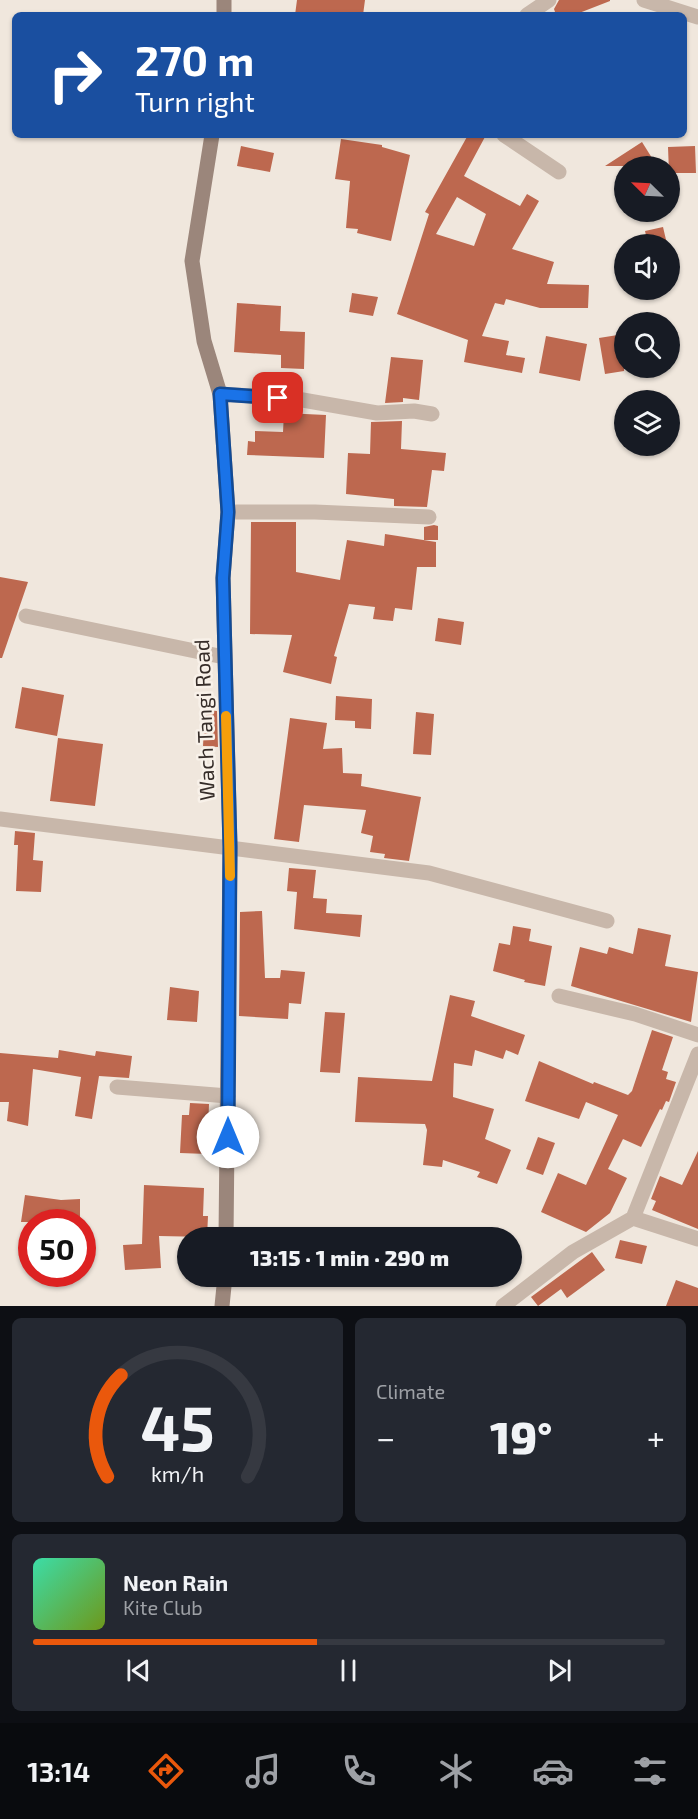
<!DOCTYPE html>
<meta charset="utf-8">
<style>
:root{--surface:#171b24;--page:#242831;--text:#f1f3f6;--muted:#9ea1a6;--line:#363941;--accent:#ea580c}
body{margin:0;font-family:"Exo 2",sans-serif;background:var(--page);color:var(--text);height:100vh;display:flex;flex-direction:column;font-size:22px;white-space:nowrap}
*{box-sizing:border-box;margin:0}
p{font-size:20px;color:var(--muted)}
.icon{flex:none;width:33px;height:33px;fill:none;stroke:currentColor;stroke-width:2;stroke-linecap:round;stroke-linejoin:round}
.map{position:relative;height:1306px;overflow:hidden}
.sheet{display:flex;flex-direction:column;gap:12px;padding:12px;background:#0d0f14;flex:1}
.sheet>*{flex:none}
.guide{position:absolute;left:12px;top:12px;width:675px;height:126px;border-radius:9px;box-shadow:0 2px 4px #0004;background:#1a4fa0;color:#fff;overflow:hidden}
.needle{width:39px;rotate:294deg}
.tools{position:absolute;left:614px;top:156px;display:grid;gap:12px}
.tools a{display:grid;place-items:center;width:66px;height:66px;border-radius:50%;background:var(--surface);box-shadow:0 2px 4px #0004;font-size:30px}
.speed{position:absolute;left:18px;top:1209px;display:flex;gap:12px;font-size:30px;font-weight:700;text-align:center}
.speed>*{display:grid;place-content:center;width:78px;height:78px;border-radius:50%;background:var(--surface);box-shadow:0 2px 4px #0004;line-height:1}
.speed .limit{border:9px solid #d22;background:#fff;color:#111}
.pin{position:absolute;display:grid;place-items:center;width:51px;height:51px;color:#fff;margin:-26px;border-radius:12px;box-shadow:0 3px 9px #0006}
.me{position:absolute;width:66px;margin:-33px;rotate:0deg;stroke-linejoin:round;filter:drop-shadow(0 0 4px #0008)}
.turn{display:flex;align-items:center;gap:21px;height:126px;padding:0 24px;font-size:27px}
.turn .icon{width:78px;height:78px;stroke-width:2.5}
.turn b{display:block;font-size:42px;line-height:51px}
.big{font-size:45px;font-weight:800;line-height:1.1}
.sheet .widget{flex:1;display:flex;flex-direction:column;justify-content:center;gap:9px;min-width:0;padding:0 21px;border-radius:9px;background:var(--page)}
.sheet .dial{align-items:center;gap:0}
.dial svg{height:156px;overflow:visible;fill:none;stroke:var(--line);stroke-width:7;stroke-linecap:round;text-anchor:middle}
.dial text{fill:var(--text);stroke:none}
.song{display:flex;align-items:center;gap:18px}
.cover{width:72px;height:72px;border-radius:9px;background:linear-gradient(135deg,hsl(160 70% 55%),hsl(80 70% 35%))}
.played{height:6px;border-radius:3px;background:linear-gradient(90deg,var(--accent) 45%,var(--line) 45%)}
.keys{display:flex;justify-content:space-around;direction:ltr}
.heat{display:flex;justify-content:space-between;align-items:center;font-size:33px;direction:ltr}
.sheet .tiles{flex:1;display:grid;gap:12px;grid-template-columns:1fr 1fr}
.widget:last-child{grid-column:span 2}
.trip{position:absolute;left:177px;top:1227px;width:345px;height:60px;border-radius:30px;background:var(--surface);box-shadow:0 2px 4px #0004;font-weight:800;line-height:60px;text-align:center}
.menu{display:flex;height:96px;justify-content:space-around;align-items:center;background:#090b0e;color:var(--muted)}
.menu .icon{width:42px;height:42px}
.menu .selected{color:var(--accent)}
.menu b{font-size:27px;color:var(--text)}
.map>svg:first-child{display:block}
.building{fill:#bd684f;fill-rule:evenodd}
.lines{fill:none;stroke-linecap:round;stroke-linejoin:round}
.minor{stroke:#c8b7aa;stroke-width:15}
.secondary{stroke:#9b867b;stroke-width:15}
.route-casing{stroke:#114b97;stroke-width:15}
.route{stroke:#1a73e8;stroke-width:10}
.slow{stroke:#f59e0b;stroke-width:10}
.labels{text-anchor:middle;stroke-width:5;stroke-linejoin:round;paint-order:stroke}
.street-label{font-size:21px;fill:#362d29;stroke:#f8f1e9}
</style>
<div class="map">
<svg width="698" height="1306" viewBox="0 0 698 1306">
<rect width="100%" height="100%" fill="#f0e7dd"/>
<path class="building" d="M297 0H365L363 15H295Z
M559 0H610V1L574 15H556L554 9Z
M468 135H486L464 176 520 206 527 194 539 201 512 249 554 262 547 284 589 285 588 308H540L506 299 504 305 495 303 482 336 509 341 506 355 525 358 522 373 464 362 468 340 397 314 429 214 425 212ZM457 197 486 214 474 246 436 234Z
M341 139 382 145V147L410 155 391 241 357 233 358 229 346 228 350 181 335 179Z
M642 142 657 166H605Z
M241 146 274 153 270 172 237 166Z
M695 146 696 173H669L668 147Z
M663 227 667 244H648L645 231Z
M352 293 378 297 373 316 349 312Z
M237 303 281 306 280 331 305 332 304 369 281 368V355L234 352Z
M624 334V371L605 374 599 338Z
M546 336 587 344 580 381 539 373Z
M391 357 423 360 419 400 403 398V402L385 403Z
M284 413 326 415 324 458 247 455 248 441 255 442V431L283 432Z
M402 421 401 449 446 453 444 471 432 470 427 507 394 506V499L346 494 348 453 370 454 371 422Z
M251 522H296V572L340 580 347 540 384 546 385 534 436 542V567H417L412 610 395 608 393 621 373 619 375 607 349 604 334 656 337 657 331 684 283 672 292 635 250 634Z
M434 525 438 526V540H424V527Z
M0 577 28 582 2 658H0Z
M438 618 464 622 461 645 435 641Z
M22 687 64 695 57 736 15 728Z
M336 696 372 699 371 729 355 728V721L335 720Z
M205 710 217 711 218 747 203 746Z
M416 712 434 714 431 755 413 754Z
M290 718 327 723 323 749 342 748 343 773 362 774 361 786 421 797 409 861 384 858 385 854 370 852 373 836 361 833 366 810 304 805 299 842 274 839Z
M58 738 103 744 95 806 50 801Z
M15 831 35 833 33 860 43 861 41 892 16 891 18 845H14Z
M289 868 316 870 313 898 327 899 326 913 362 915 360 937 294 929 297 892 287 891Z
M262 911 265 978H280L281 970 305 972 301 1004 289 1003 288 1019 239 1016 240 912Z
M513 926 531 929 529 941 552 946 545 986 524 982 525 980 493 971 499 943 510 945Z
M638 928 671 935 665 966 698 972 691 1022 571 986 580 947 607 954 609 947 633 954Z
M170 987 199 991 197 1022 167 1020Z
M450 995 475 1001 471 1016 525 1035 518 1055 506 1050 503 1059 475 1050 472 1066 454 1063 453 1097 494 1109 485 1139 511 1150 497 1184 477 1177 480 1172 443 1160 442 1167 423 1165 427 1130 425 1124 355 1122 358 1077 432 1081Z
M325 1012 345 1013 340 1073 320 1072Z
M652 1030 673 1037 662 1070 668 1072 666 1079 676 1082 669 1102 666 1101 662 1110 660 1109 641 1147 623 1139 608 1169 627 1178 610 1213 586 1232 541 1212 558 1173 586 1185 618 1115 586 1102 579 1119 525 1101 539 1061 593 1084 594 1082 628 1095 632 1091Z
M59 1050 95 1056 96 1051 132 1056 129 1078 99 1076 92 1119 75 1116 81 1077 33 1069 28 1126 7 1121 9 1102H0V1053L58 1058Z
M190 1103 209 1104 207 1154 180 1153 182 1115H189Z
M538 1137 555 1143 543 1175 526 1169Z
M698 1151V1229L652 1210 656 1201 651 1199 660 1176 682 1185Z
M144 1185 204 1188 203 1216H208L207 1237 159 1236 161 1268 125 1270 123 1245 142 1244Z
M25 1195 61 1200 80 1199V1222H21Z
M620 1240 647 1246 642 1264 615 1258Z
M592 1252 605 1270 567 1298 561 1289 538 1306 531 1297Z
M676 1280 698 1288V1306H666Z"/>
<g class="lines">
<path class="minor" d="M644 0 698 17
M527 15 549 0
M504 135 559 172
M220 394 297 399 377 413 414 411 432 414
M228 512H315L429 517
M26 616 224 657
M0 819 429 873 607 921
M559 996 635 1014 698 1035
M117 1087 228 1096
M633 1218 698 1054
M503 1306 573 1252 633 1218 698 1239"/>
<path class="secondary" d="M224 0V15
M212 135 192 261 204 341 220 394 228 512 223 578 230 847 226 1238
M222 1306 225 1276"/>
</g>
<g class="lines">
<g class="route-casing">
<path id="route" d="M228 1137 230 847 223 578 228 512 220 394 278 398"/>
</g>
<use href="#route" class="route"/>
<path class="slow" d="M226 716 230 876"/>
</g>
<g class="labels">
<g class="street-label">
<text transform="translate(205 720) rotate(-92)" y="7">Wach Tangi Road</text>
</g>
</g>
</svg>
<div class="tools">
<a><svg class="needle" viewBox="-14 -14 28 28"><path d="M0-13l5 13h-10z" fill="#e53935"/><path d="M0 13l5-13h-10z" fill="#9ea1a6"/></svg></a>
<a><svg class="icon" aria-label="sound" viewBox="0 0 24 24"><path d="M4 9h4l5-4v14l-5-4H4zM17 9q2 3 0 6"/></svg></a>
<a><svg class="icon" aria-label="search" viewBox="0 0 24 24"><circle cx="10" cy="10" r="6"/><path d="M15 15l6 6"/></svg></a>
<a><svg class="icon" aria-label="layers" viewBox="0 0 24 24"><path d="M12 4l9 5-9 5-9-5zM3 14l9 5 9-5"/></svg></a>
</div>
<div class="speed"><div class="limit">50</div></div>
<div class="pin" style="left:278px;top:398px;background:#d93025"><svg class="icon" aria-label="arrive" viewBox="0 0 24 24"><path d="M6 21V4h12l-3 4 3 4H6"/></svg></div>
<svg class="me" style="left:228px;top:1137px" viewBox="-20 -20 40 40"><circle r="19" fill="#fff"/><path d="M0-13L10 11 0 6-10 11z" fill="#1a73e8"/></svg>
<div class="trip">13:15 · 1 min · 290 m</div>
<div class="guide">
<div class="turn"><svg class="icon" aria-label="right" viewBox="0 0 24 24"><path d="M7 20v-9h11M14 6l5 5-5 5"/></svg><div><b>270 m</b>Turn right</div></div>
</div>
</div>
<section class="sheet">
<div class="tiles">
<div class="widget dial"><svg viewBox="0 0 100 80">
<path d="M14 69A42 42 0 1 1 86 69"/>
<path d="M14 69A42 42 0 0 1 21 17" stroke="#ea580c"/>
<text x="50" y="56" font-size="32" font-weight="700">45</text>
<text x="50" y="72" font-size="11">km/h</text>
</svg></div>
<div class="widget"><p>Climate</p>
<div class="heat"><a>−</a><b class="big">19°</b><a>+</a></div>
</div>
<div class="widget">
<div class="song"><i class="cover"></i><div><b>Neon Rain</b><p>Kite Club</p></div></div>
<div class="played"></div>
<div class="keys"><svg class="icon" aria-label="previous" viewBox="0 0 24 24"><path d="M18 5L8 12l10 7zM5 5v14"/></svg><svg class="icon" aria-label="pause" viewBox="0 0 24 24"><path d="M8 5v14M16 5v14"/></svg><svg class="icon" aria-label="next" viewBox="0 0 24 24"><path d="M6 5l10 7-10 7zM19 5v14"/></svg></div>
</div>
</div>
</section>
<nav class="menu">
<b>13:14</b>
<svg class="icon selected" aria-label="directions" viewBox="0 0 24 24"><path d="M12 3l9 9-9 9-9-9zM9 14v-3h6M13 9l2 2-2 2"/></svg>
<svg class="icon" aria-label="music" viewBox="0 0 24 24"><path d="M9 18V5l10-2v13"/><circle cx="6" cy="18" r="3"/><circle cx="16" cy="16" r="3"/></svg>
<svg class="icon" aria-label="phone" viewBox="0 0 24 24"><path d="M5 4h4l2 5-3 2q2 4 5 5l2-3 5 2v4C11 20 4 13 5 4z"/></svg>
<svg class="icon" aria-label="climate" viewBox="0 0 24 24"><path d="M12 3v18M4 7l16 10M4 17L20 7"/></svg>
<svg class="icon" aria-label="car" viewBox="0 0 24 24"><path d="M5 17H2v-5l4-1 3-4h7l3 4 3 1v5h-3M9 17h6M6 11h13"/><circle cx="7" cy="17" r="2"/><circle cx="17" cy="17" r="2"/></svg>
<svg class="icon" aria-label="filters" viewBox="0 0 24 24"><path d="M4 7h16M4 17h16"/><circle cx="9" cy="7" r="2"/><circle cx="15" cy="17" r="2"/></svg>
</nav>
